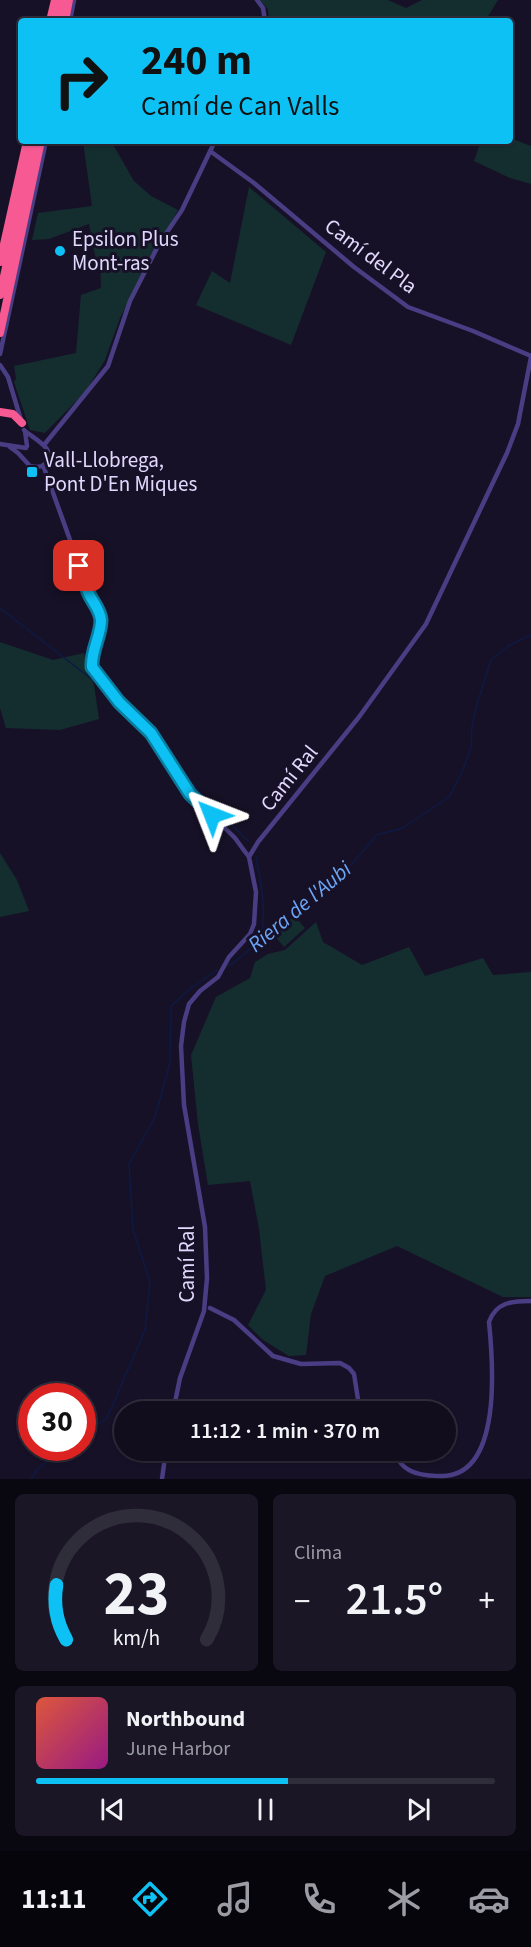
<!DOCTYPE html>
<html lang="es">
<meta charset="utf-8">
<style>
:root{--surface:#110d1d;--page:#1a1626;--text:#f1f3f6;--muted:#9c9ca4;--line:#302d3b;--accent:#0ec1f4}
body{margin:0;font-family:"Source Sans 3",sans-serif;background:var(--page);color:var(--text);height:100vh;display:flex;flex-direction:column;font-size:22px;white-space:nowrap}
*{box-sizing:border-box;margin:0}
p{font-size:20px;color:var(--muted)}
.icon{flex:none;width:33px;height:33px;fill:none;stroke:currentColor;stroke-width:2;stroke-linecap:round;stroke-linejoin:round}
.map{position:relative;height:1479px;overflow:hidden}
.drawer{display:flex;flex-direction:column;gap:15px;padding:15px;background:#090710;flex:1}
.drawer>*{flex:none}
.top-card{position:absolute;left:18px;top:18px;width:495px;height:126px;border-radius:6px;box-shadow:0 2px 4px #0004,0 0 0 2px var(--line);background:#0ec1f4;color:#111;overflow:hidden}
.speed{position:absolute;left:18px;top:1383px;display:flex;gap:12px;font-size:30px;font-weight:700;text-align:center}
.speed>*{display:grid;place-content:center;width:78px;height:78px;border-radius:50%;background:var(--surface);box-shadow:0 2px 4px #0004,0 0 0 2px var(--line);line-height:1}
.speed .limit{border:9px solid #d22;background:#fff;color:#111}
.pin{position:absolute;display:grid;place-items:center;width:51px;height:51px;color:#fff;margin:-26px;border-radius:12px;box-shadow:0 3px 9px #0006}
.me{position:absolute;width:66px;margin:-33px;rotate:315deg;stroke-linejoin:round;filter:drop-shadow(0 0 4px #0008)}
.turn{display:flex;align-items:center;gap:21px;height:126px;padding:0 24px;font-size:27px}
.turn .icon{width:78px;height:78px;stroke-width:2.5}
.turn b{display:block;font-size:42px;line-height:51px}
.big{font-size:45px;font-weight:600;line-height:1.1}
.drawer .widget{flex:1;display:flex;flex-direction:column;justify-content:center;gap:9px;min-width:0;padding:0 21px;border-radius:9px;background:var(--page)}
.drawer .dial{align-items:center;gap:0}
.dial svg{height:156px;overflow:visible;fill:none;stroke:var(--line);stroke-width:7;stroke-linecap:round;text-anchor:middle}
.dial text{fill:var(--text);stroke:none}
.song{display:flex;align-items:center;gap:18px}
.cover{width:72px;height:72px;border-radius:9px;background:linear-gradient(135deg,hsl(10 70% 55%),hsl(310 70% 35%))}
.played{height:6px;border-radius:3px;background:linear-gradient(90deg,var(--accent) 55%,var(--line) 55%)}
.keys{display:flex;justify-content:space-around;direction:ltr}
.heat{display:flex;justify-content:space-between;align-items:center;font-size:33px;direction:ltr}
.drawer .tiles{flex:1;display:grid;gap:15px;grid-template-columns:1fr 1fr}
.widget:last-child{grid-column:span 2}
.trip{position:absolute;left:114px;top:1401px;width:342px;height:60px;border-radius:30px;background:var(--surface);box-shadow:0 2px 4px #0004,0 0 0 2px var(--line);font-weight:600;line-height:60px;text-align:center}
.tabs{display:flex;height:96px;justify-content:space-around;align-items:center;background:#07050c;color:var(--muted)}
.tabs .icon{width:42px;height:42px}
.tabs .active{color:var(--accent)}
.tabs b{font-size:27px;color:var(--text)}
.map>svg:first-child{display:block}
.green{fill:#142e30}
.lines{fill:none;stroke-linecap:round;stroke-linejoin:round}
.stream{stroke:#0d1a44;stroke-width:1.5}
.minor{stroke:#493e83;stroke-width:4.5}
.motorway{stroke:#f75992;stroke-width:8}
.route-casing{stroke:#097d9f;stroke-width:15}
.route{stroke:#0ec1f4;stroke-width:10}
.poi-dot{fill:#0ec1f4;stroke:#171127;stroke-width:2}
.labels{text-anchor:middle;stroke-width:6;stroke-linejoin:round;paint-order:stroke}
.poi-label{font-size:21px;fill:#e1d8fd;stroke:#171127;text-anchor:start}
.street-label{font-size:21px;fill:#e1d8fd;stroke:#171127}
.water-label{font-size:22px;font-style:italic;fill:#6ba6f8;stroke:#171127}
</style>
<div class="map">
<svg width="531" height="1479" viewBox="0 0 531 1479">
<rect width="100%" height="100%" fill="#171127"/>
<path class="green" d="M259 0H388L406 8 422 0H498L485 21H269L268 9Z
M510 138 531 146V184L510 178 474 161 481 141H510Z
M83 141H111L134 181 151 196 178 210 120 318 105 360 86 391 45 433 30 430 14 382 16 379 14 366 76 353 81 295 101 288 100 259 96 260 89 224 49 239 32 240 38 213 92 206Z
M249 187 326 252 291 345 196 305 212 271 230 283Z
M0 642 53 660 84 653 94 685 99 719 60 730 6 728 0 708Z
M0 853 17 880 29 911 0 917Z
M294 916 305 928 284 947 273 934Z
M316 922 323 942 362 965 409 947 425 976 483 958 493 975 531 972V1297H503L397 1246 325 1276 311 1314 306 1355 289 1356 263 1340 248 1325 266 1290 259 1229 250 1181 208 1185 198 1124 191 1055 216 997 250 978 255 962 268 954 285 950Z"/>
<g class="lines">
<path class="stream" d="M0 608 107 691
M118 694C146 715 163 744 183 773 202 797 227 819 248 841
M256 857C261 881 266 909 262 933
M229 966 247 952 262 934 344 873 377 835 403 828 449 797 462 772 471 747 472 727 477 704 491 660 508 646 531 635
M82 1436 107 1418 145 1330 150 1282 133 1229 129 1164 155 1117 170 1063 171 1006 191 988 217 970
M31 1479 38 1468 66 1448"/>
<path class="minor" d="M257 0 263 8 265 21
M70 21 74 0
M210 151 254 183 354 267 408 307 473 331 531 356
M0 354 46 141
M0 365 8 377 21 420
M25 431 27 446
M0 444 26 448
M44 445 108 366 130 301 159 244 182 210 215 141
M10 447 18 453 30 466C36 467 41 468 45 464 60 450 32 438 24 430
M43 465 87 587 100 612V630L93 651 92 667 119 702 151 733 190 794 235 838 243 849 249 857 256 892 254 924 250 934 229 957 218 977 200 991 189 1004 184 1022 181 1046 184 1105 205 1227 207 1278 204 1311 180 1378 173 1412
M249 857 258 842 359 717 426 624 507 453 518 424 531 357
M210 1308 234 1320 273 1356 301 1364 340 1363 349 1368 354 1374 360 1412
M391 1450C396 1456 400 1464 406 1468 415 1475 430 1476 441 1476 503 1477 493 1362 489 1322 496 1302 512 1301 531 1301
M162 1479 166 1450"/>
<path class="motorway" d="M50 21 55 0
M58 21 62 0
M65 21 69 0
M0 262 27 141
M0 295 33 141
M0 333 41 141
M0 412 13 414 22 423"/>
</g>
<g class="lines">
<g class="route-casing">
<path id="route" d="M79 566C83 575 85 585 89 594 93 603 100 609 101 620 101 636 91 650 92 667L119 702 151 733 190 794 212 815"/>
</g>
<use href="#route" class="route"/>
</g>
<g class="poi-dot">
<circle cx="60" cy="251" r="6"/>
<rect x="26" y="466" width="12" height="12" rx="3"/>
</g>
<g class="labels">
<g class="poi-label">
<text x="72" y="246">Epsilon Plus<tspan x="72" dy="24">Mont-ras</tspan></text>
<text x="44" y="467">Vall-Llobrega,<tspan x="44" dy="24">Pont D'En Miques</tspan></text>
</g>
<g class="street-label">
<text transform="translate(371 256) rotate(37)" y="7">Camí del Pla</text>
<text transform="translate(289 778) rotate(-51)" y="7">Camí Ral</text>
<text transform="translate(187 1264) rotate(-90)" y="7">Camí Ral</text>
</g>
<g class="water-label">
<text transform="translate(299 906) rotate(-40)" y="8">Riera de l'Aubi</text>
</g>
</g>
</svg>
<div class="speed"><div class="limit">30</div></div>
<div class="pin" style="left:79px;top:566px;background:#d93025"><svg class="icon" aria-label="arrive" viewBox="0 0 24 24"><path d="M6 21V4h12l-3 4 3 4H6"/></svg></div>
<svg class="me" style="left:212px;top:815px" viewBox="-20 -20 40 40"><path d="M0-17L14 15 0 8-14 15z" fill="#0ec1f4" stroke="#fff" stroke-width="4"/></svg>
<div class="trip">11:12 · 1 min · 370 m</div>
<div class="top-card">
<div class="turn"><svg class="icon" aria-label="right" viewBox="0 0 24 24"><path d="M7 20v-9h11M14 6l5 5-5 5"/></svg><div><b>240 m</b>Camí de Can Valls</div></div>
</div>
</div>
<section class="drawer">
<div class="tiles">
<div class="widget dial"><svg viewBox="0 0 100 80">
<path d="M14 69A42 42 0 1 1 86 69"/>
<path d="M14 69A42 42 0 0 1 9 41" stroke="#0ec1f4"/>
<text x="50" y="56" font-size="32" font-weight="700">23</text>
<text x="50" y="72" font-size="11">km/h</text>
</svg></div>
<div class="widget"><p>Clima</p>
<div class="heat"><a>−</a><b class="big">21.5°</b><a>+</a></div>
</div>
<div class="widget">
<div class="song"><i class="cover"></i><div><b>Northbound</b><p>June Harbor</p></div></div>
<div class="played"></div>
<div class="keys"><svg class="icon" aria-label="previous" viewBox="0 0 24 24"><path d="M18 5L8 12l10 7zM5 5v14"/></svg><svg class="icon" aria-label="pause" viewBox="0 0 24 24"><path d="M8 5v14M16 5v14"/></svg><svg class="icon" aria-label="next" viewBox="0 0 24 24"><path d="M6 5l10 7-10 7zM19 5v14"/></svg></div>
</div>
</div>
</section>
<nav class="tabs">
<b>11:11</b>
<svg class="icon active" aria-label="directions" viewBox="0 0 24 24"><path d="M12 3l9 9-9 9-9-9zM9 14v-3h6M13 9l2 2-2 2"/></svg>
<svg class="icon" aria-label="music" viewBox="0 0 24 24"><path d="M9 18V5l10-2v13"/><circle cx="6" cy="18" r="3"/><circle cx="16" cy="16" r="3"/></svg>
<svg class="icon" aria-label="phone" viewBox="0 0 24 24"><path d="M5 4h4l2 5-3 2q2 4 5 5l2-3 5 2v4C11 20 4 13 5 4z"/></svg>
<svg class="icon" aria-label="climate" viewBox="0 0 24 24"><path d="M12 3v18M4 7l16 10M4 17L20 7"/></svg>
<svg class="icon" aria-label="car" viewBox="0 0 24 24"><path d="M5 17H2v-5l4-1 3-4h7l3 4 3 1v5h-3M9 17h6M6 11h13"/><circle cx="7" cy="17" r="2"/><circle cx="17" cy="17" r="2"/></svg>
</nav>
